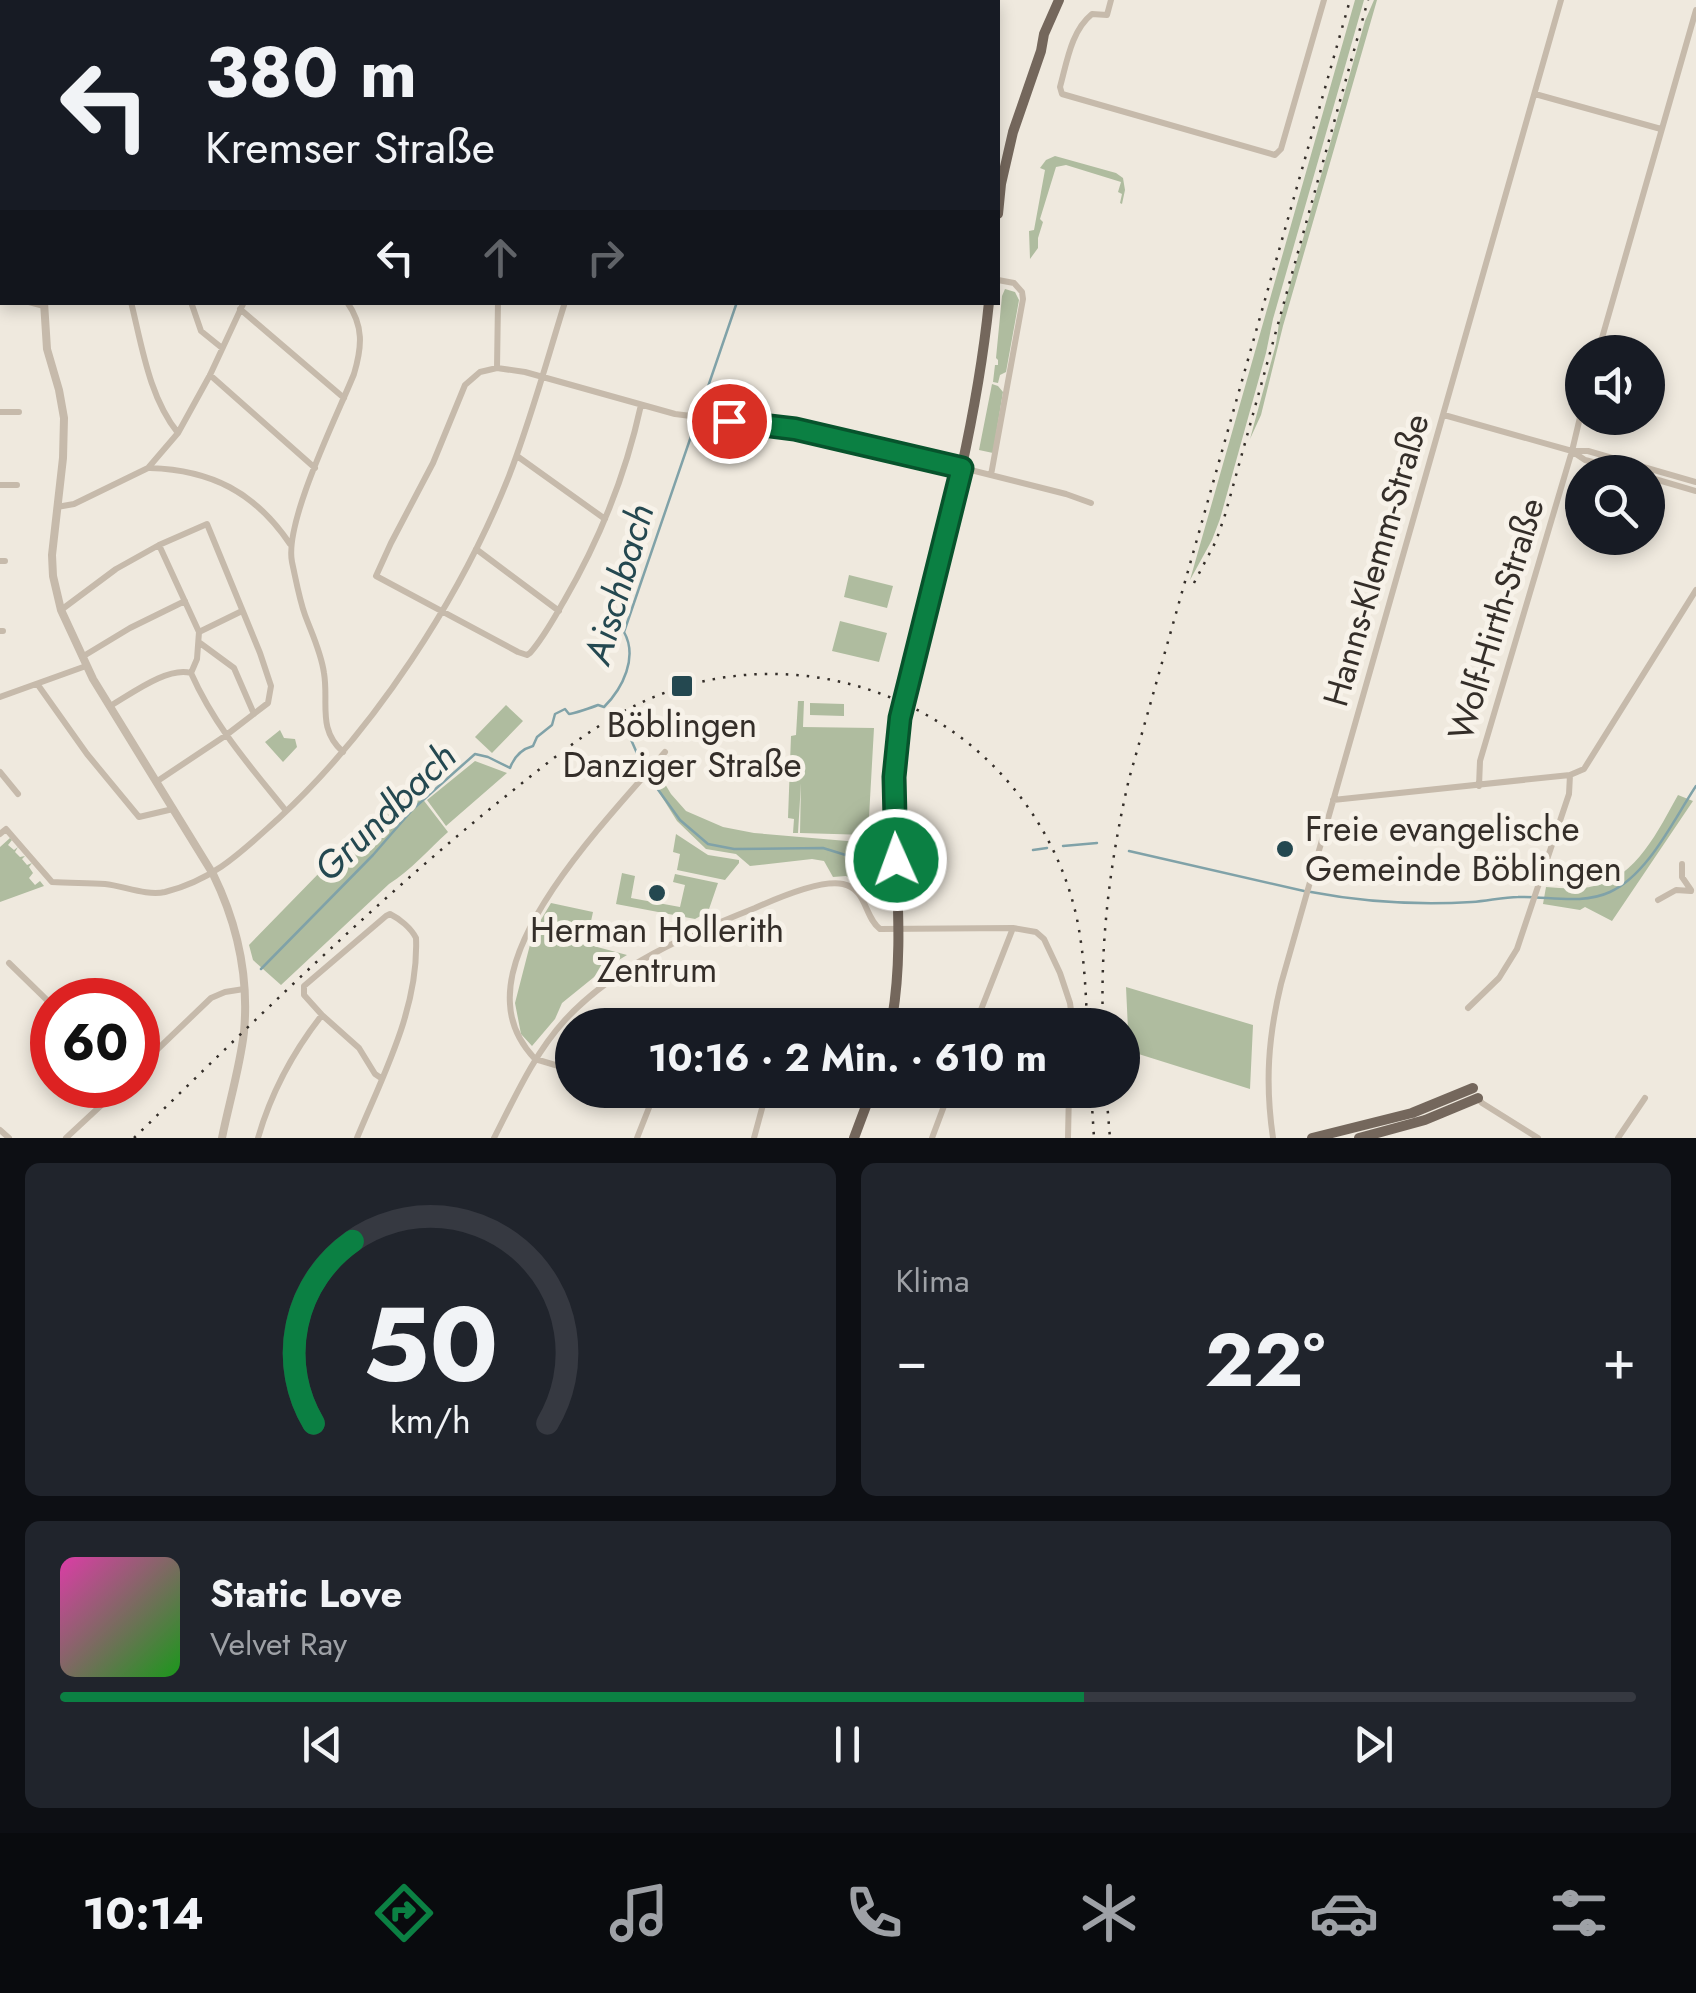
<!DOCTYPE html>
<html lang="de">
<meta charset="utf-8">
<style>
:root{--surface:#171b24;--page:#20242c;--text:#f1f3f6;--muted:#9ea1a6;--line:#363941;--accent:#0b8043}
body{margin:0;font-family:Jost,sans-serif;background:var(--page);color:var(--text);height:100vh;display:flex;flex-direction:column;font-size:38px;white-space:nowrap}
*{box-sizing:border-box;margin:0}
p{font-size:32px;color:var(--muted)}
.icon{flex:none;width:55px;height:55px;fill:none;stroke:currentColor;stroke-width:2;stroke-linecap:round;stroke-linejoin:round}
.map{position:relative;height:1138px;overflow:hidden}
.drawer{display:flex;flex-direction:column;gap:25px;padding:25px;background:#0d0f14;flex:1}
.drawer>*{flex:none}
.guide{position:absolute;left:0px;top:0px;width:1000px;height:305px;box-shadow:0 5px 15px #0003;background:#171b24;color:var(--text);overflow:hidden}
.buttons{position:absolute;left:1565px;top:335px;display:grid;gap:20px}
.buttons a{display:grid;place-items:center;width:100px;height:100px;border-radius:50%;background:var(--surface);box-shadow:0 5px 15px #0003;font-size:50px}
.speed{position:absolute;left:30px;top:978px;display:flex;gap:20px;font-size:50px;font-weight:700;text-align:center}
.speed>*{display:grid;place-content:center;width:130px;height:130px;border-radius:50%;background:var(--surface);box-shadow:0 5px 15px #0003;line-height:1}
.speed .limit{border:15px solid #d22;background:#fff;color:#111}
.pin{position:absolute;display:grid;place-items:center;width:85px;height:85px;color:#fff;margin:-42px;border:5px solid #fff;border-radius:50%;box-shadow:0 2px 10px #0007}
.me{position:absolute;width:110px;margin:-55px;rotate:358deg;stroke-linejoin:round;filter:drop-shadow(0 0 8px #0008)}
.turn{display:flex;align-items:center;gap:35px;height:210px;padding:0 40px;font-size:45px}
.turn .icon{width:130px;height:130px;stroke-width:2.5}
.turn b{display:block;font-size:70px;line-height:85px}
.lanes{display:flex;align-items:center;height:95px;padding:0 40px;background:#0003;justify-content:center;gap:50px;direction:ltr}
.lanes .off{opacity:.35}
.big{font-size:75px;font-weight:700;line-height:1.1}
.drawer .card{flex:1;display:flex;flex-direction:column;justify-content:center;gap:15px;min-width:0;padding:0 35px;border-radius:15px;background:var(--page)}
.drawer .dial{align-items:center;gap:0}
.dial svg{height:260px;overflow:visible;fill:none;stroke:var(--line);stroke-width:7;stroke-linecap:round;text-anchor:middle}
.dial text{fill:var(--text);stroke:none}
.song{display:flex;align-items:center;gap:30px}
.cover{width:120px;height:120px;border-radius:15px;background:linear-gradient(135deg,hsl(320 70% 55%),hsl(120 70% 35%))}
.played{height:10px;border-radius:5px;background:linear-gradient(90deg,var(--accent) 65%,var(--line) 65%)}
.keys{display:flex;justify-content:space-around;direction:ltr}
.heat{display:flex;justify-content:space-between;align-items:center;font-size:55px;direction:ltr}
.drawer .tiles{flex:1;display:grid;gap:25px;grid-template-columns:1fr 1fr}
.card:last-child{grid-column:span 2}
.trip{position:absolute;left:555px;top:1008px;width:585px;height:100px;border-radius:50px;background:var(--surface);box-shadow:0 5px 15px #0003;font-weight:700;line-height:100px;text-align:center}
.tab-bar{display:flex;height:160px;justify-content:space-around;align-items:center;background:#090b0e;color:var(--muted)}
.tab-bar .icon{width:70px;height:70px}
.tab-bar .active{color:var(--accent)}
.tab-bar b{font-size:45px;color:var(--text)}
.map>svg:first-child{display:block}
.green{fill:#afbc9f}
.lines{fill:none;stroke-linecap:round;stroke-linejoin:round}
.stream{stroke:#80a2a8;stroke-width:2.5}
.minor{stroke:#c6baab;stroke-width:6}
.tertiary{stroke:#c6baab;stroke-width:8}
.primary{stroke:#74675c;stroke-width:10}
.rail{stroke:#342e29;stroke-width:2.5;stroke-dasharray:2.5 8;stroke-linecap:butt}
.route-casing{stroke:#07532c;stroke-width:25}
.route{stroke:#0b8043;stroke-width:18}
.poi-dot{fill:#244850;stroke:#f7f2e9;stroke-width:4}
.labels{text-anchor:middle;stroke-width:10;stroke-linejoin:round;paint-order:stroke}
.street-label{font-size:35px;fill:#342e29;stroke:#f7f2e9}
.poi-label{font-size:35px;fill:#342e29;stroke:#f7f2e9}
.water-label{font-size:38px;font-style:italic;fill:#244850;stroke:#f7f2e9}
</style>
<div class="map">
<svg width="1696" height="1138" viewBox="0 0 1696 1138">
<rect width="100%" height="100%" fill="#efe9de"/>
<path class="green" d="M102 0H374L373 2H102Z
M1355 0H1364L1273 319 1266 353 1220 519 1212 540 1190 580Z
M1374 0H1377L1283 326 1261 415 1250 439 1276 344 1279 323 1365 21Z
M1055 156 1116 173 1123 178 1125 190 1122 204 1120 203 1122 194 1118 192 1121 182 1066 165 1056 167 1040 219 1043 222 1038 238V248L1030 259 1029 231 1034 230 1045 170 1040 168 1046 160Z
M1005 289 1015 292 1019 300 1006 372 1000 375 998 383 993 382 995 365H998V360L996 358 1002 296Z
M992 384 998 386 1003 392 993 453 979 450Z
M849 575 893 586 887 608 844 597Z
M840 621 887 633 879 662 832 651Z
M798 701H804L803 727 874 728 868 835 800 833 801 783 798 833H793L794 819 788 818 791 736 796 735Z
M810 703 844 704V716L810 715Z
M506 705 523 721 492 753 475 737Z
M280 730 284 738 295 739 297 747 283 762 265 742Z
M475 761 507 773 446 826 427 800Z
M656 769 671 794 686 811 723 827 754 833 882 844 885 888 863 887 846 876 833 877 824 861 812 859 750 866 736 854 706 849 677 821 652 781Z
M403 787 409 794 415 789 448 832C428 850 411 870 389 884L281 985 253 960 249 945Z
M1678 795 1693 801 1612 921 1585 907 1580 910 1543 904 1546 887C1562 888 1578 890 1594 886 1636 878 1659 829 1678 795Z
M676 834 708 855 739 860V863L725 880 677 870 680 854 673 852Z
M10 838 12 840 8 845 14 850 18 847 15 852 20 857 25 856 22 859 27 865 32 863 29 867 33 873 29 878 35 885 40 881 44 886 0 902V847Z
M622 873 635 876 631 898 680 907 685 885 673 882 675 874 718 883 708 912 695 919 616 904Z
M551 903 593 912 586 944 627 955 604 969 562 1003 555 1019 532 1046 521 1034 515 1003 533 933Z
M1126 987 1253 1025 1250 1089 1129 1051Z"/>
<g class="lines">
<path class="stream" d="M521 0V2
M835 2 836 0
M621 725 629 735 643 767 654 784 680 820 708 844 734 849 823 848 878 865
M1063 846 1097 843
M1033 850 1047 848
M1129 851 1304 891
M1311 892C1363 902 1420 905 1472 902 1488 901 1503 897 1518 897 1548 896 1582 905 1610 892 1648 875 1674 819 1696 786
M261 969 373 855 413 809 475 754 488 757 510 768C514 757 522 749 533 746L537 737 552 725 555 714 565 709 569 714C573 714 593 707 598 705L604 707C623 688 638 657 624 632L737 302"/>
<path class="minor" d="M1111 0 1107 15 1092 14C1071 31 1067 62 1060 87L1062 94 1275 155 1281 149 1324 0
M0 69H2
M1535 94 1661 129
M0 177 2 169
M0 282 2 284
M29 302 44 306
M131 302C142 346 149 397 178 433
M191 302 201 331 222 348
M240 309 344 398
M1598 352 1696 10
M497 368 498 302
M210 375 315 468
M641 405C626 474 600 539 564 601 554 618 544 637 530 653L527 655 518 652 376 576 391 543 433 463 465 385 480 372 497 368 525 372 675 414 795 429 911 455 1066 494 1091 503
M0 412H19
M1444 415 1572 451H1588L1696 482
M1573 452 1585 460 1631 472
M517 456 605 519
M150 468C211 470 255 492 290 544
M991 475 1023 299 1022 292 1014 283 998 280
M1648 477 1696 491
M0 485H17
M57 507 74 504 148 468 178 433 210 375 244 302
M159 545 199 632 197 659 191 673C215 727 250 766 286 811
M476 549 559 611
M0 561H5
M61 610 116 569 159 545 207 524 260 653 271 686 268 703 225 736 156 782
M0 631H3
M199 632 242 611
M200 643 234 668 254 714
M82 657 130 628 185 601
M38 685 87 754 139 817 173 809
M0 697 86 666
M110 706C131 694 168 666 191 673
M343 752C317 729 329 703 324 673 321 652 312 634 305 615 299 598 296 580 292 562 284 522 337 416 354 374 362 347 364 326 347 302
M0 772 18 794
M1479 786 1480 761 1572 451 1582 409
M1333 800 1570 775
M0 834 6 829 52 882C70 883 88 883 105 884 124 886 146 896 165 892 215 879 241 852 278 819 374 731 461 597 509 476 531 419 547 360 565 302
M1682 864V877L1691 890
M1658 900 1676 890 1691 891
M9 963 52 1005
M1468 1008 1499 978 1517 949 1569 794 1570 775 1584 769 1696 590
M322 1015 304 995V986L386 916 390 914C400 919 411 928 416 938 419 1008 383 1075 357 1138
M975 1025 1013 928
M535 1059C521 1044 511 1025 510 1004 504 923 615 811 665 752
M535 1059 572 1070
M138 1068 211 998 225 992 244 989
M1477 1097 1482 1103 1538 1138
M0 1130 9 1138
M66 1138 123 1085
M258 1138C271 1093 293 1052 322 1015L359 1048 375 1074 381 1078
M494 1138C515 1097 534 1054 565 1020 616 965 687 935 755 908 775 899 821 879 843 884 867 889 864 917 880 929L1013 928 1036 932 1044 939 1060 973 1070 1003 1073 1025
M637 1138 656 1090
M754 1138 767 1090
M932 1138 950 1090
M1068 1138 1069 1090
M1273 1138C1265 1083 1268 1038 1281 984L1561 0
M1618 1138 1645 1098"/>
<path class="tertiary" d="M102 2V0
M44 302 47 349 59 390 64 418 63 458 52 555 53 576 61 610 93 679 213 874C237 923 249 977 244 1032 240 1067 229 1103 222 1138"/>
<path class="primary" d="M998 214 1001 184 1013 132 1041 51 1044 34 1059 0
M891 1025C911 919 882 812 902 706 936 572 975 440 989 302
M854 1138 872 1090
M1312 1138 1412 1113 1473 1088
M1359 1138 1425 1120 1478 1098"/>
<path class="rail" d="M1194 583 1216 541 1225 515 1368 0
M1103 1025C1100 941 1110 861 1129 779L1350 0
M1091 1090 1094 1138
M1106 1090 1110 1138
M134 1138C252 1023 368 908 496 804 549 762 602 715 667 692 757 659 862 672 943 725 1011 769 1060 840 1077 919 1084 954 1086 990 1087 1025"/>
</g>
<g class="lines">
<g class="route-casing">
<path id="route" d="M729 421 795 429 962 468 900 718 894 777 896 860"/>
</g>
<use href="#route" class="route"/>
</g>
<g class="poi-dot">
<rect x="670" y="674" width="24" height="24" rx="5"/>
<circle cx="1285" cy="849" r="10"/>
<circle cx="657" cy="893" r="10"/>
</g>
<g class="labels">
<g class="street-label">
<text transform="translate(1376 560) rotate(-74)" y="12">Hanns-Klemm-Straße</text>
<text transform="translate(1496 619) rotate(-73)" y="12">Wolf-Hirth-Straße</text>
</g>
<g class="poi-label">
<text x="682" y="737">Böblingen<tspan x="682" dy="40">Danziger Straße</tspan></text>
<text x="1305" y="841" text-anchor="start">Freie evangelische<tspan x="1305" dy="40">Gemeinde Böblingen</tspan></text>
<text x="657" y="942">Herman Hollerith<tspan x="657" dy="40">Zentrum</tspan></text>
</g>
<g class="water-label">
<text transform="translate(619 584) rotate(-74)" y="13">Aischbach</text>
<text transform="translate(385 812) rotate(-44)" y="13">Grundbach</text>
</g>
</g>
</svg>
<div class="buttons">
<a><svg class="icon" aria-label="sound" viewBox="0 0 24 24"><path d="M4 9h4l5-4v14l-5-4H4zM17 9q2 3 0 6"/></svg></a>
<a><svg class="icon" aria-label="search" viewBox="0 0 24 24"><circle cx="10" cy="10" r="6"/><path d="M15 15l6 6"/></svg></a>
</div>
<div class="speed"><div class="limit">60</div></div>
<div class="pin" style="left:729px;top:421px;background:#d93025"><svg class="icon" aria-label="arrive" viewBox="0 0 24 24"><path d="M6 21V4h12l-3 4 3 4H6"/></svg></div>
<svg class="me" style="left:896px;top:860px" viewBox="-20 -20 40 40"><circle r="17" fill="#0b8043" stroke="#fff" stroke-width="3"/><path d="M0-11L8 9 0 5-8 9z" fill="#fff"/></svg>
<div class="trip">10:16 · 2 Min. · 610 m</div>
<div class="guide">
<div class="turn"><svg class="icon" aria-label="left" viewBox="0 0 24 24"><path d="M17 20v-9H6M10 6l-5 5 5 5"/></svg><div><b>380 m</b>Kremser Straße</div></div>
<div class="lanes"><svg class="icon" aria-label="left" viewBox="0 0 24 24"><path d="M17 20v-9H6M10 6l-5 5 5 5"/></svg><svg class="icon off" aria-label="ahead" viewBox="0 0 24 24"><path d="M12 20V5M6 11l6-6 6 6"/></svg><svg class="icon off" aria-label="right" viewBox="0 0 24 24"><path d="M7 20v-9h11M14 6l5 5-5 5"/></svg></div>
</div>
</div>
<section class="drawer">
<div class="tiles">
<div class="card dial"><svg viewBox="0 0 100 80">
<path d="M14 69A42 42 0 1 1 86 69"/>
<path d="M14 69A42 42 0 0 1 26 13" stroke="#0b8043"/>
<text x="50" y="56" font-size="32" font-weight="700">50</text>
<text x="50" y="72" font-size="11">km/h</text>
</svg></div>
<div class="card"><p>Klima</p>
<div class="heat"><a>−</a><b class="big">22°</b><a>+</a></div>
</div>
<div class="card">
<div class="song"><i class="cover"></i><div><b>Static Love</b><p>Velvet Ray</p></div></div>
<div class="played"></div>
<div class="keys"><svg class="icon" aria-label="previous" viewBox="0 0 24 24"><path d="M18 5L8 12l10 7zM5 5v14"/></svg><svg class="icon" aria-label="pause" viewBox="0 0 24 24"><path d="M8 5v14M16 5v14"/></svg><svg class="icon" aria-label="next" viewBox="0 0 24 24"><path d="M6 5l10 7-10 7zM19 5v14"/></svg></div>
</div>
</div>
</section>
<nav class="tab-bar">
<b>10:14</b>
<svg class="icon active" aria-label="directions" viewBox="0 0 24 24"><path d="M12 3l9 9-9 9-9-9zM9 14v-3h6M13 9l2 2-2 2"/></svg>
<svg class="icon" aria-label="music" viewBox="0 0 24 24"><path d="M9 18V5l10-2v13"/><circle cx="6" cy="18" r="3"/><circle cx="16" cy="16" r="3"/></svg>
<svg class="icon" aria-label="phone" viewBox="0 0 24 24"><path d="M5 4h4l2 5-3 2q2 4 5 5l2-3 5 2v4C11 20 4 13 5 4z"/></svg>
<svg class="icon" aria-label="climate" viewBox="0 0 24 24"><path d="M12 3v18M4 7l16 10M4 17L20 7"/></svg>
<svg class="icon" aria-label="car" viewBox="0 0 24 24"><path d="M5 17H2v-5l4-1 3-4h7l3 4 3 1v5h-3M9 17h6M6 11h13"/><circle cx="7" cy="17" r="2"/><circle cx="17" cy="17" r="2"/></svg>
<svg class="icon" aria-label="filters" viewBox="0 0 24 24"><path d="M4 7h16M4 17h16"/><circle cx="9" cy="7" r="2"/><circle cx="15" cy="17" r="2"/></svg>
</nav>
